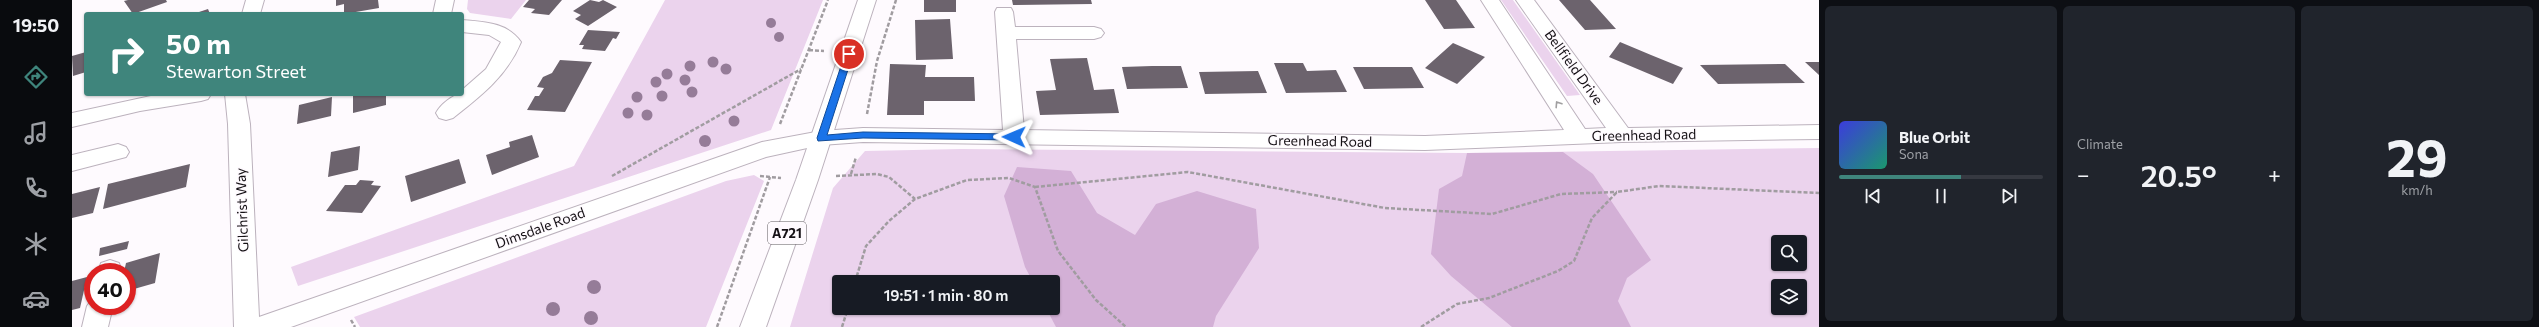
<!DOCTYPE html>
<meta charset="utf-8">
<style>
:root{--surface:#171b24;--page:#20242c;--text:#f1f3f6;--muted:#9ea1a6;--line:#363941;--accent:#3f857c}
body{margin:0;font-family:Commissioner,sans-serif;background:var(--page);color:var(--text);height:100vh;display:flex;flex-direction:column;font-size:15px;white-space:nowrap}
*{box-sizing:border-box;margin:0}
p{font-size:13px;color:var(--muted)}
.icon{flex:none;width:22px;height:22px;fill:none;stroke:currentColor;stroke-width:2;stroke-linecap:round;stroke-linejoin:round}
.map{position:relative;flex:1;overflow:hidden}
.panel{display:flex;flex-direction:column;gap:6px;padding:6px;background:#0d0f14;width:720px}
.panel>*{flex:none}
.hud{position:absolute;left:12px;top:12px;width:380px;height:84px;border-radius:4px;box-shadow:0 1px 3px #0004;background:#3f857c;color:#fff;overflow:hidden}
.fabs{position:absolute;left:1699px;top:235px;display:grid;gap:8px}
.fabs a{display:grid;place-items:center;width:36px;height:36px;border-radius:4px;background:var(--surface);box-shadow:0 1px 3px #0004;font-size:20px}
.speed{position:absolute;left:12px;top:263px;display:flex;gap:8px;font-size:20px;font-weight:700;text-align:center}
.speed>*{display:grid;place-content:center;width:52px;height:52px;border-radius:50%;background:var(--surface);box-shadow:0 1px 3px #0004;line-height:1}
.speed .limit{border:6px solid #d22;background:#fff;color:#111}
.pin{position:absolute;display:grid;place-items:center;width:34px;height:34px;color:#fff;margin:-17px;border:2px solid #fff;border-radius:50%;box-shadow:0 1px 4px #0007}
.me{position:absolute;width:44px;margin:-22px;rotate:271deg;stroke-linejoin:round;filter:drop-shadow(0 0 3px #0008)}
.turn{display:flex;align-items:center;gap:14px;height:84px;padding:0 16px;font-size:18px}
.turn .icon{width:52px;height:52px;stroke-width:2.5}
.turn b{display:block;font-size:28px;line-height:34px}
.big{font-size:30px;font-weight:600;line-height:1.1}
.panel .widget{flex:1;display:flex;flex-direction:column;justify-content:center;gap:6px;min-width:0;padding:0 14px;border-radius:6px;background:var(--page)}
.panel .dial{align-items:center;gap:0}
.dial b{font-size:52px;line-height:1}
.song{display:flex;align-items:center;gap:12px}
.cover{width:48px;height:48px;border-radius:6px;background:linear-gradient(135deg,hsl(240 70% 55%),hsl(160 70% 35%))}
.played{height:4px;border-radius:2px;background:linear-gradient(90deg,var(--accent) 60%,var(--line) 60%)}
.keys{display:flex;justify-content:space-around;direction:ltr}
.heat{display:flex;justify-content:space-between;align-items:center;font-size:22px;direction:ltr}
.panel .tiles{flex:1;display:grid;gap:6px;grid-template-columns:repeat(3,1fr)}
.trip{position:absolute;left:760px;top:275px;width:228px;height:40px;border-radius:4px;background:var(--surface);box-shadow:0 1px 3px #0004;font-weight:600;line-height:40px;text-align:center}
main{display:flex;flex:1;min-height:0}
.tab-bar{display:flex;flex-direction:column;width:72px;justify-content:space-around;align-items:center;background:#090b0e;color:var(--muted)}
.tab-bar .icon{width:28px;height:28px}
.tab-bar .active{color:var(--accent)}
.tab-bar b{font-size:18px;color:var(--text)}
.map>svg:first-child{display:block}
.green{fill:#ebd3ed;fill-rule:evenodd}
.forest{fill:#d3b0d6}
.building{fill:#6c636d}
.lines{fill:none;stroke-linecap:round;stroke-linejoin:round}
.minor-casing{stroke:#bcb2bd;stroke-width:2}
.major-casing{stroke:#bcb2bd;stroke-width:2}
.path{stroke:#a09ca0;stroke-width:2.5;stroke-dasharray:4 2;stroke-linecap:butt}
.minor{fill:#fff;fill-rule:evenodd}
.major{fill:#fff;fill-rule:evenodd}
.tree{fill:#957c98}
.oneway{stroke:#a1a0a1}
.route{fill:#1a73e8;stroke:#114b97}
.labels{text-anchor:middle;stroke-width:3;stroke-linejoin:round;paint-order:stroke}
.shield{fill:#fefafe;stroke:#5b575b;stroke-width:1}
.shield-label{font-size:13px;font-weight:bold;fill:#151115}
.street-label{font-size:14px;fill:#151115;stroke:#fefafe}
</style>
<main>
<nav class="tab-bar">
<b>19:50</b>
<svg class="icon active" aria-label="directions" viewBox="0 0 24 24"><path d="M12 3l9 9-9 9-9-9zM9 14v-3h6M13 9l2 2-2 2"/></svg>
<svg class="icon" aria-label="music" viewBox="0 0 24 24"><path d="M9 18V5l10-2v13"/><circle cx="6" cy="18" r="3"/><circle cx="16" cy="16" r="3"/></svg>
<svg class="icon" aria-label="phone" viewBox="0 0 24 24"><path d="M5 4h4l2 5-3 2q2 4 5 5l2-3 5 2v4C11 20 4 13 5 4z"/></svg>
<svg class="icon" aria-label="climate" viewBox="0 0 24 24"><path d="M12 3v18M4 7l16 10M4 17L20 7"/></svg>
<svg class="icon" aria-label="car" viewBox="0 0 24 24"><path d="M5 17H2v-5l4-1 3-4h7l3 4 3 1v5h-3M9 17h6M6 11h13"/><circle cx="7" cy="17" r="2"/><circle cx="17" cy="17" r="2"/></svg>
</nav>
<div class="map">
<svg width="1747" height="327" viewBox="0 0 1747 327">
<rect width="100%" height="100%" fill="#fefafe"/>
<path class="green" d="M396 0H454L439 19 398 13 395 9Z
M593 0H751L699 130 226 286 219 267 502 166Z
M1429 0H1441L1508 95 1495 96Z
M1747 148V327H718L761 188 793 151 889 149 1395 153ZM1706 242H1728V264H1706ZM767 282H981V308H767ZM1706 286H1728V308H1706Z
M682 175 692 181 634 327H288L282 317 654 181Z"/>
<path class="forest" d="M1491 152 1521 174 1579 260 1555 278 1546 301 1559 327H1440L1379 276 1359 254 1367 189 1390 176 1395 153Z
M945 167 999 171 1025 213 1063 235 1084 204 1125 191 1184 209 1187 248 1144 316 1141 327H984L974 308H981V282H961L953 267 932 196Z"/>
<path class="building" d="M56 0H94L95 2 61 14 52 1Z
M264 0H306L307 8 272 14V4L264 6Z
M457 0H490L477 15 459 13 463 9 451 7Z
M518 0 527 2 531 0 545 7 516 26 503 19 509 15 501 11Z
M852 0H884V12H852Z
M940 0H1019L1020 4 941 5Z
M1353 0H1384L1403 28 1372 29Z
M1487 0H1518L1544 29 1513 30Z
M136 9 138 14H121Z
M878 19 881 59 844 60 843 20Z
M516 30 548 32 544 39 541 38 533 51 510 49 512 45H507Z
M1548 42 1579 55 1611 68 1601 84 1537 57Z
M1381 43 1413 57 1385 84 1353 68Z
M14 52V72L1 76 0 56Z
M1015 58 1022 90 1042 89 1047 113 968 115 964 91 984 90 978 59Z
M488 60 520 62 493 112 455 110 463 96H467L472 88 465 87 471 77 480 73Z
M1733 62H1747V75Z
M1202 63H1231L1235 71 1264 70 1275 92 1214 93Z
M818 64 854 65 853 77H902L903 101H852V115H815Z
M1713 64 1733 83 1646 84 1628 65Z
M1080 66H1109L1116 88 1055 89 1050 67Z
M1281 67H1340L1352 88 1292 89Z
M1186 71 1195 93 1133 94 1127 72Z
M281 94H314V105L281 113Z
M260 97 259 116 225 124 227 105Z
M460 135 467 157 420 175 414 155 438 147 437 142Z
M288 146 286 170 256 177 259 152Z
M387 159 394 183 339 202 333 176Z
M118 164 114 187 31 209 36 184Z
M288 180 302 181 299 185 309 186 290 213 254 211 273 185H284Z
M28 187 21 213 0 218V194Z
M57 241 55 249 27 256 28 248Z
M88 253 83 283 55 291V272H52L54 263Z
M15 277 8 308 0 310V281Z"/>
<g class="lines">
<g class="minor-casing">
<path id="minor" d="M174 0H192L188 14H170Z
M364 0H382L379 14H361Z
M1409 0H1427L1513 129 1534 128 1444 0H1462L1556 128 1747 125V139L1550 142 1353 150 791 142 749 145 694 157 219 327H162L156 124 153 94H173L178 124 187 317 690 142 749 131 791 128 931 130 923 12 925 8H939L941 12 943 27H1022L1029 29 1032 33 1029 37 1022 39H944L952 130 1353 136 1492 130Z
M390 20C412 22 435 22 449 42 435 76 409 96 381 118L374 120 367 118 364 113C368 105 381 94 390 94V90L414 69 429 42 417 35 390 32Z
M88 94H139L136 99 129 101 68 111 0 127V113Z
M46 144 54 147 57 152 54 157 0 171V155Z
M38 260 47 263 50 272H26L29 263Z
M21 298V306H41L36 327H10L15 306Z"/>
</g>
<g class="major-casing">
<path id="major" d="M786 0H804L746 180 694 327H668L724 180Z"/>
</g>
<path class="path" d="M737 50 752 51
M795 114 805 61 824 0
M708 124 756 0
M779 174 784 157
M540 176 729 69
M688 176 709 178
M764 176 805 174 817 177 843 199
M963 187 1116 172 1313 208 1420 214 1489 194 1545 192
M783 282 794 246 817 221 843 199 895 180 937 178 963 187 986 251 1024 300 1054 327
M279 320 283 327
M645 327 698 177
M770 327 776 308
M1349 327 1385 304 1417 298 1486 271 1502 261 1520 218 1545 192 1587 186 1747 193"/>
<use href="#minor" class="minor"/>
<use href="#major" class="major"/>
</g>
<g class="tree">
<circle cx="699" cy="23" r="5"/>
<circle cx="707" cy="37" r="5"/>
<circle cx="641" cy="62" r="5.5"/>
<circle cx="618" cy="66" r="5.5"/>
<circle cx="654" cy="69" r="5.5"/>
<circle cx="595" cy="74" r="5.5"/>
<circle cx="613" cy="80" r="5.5"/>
<circle cx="584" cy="82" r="5.5"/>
<circle cx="620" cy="92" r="5.5"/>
<circle cx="590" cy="96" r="5.5"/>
<circle cx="565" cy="97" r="5.5"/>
<circle cx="556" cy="113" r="5.5"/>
<circle cx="575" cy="115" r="5.5"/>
<circle cx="662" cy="121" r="5.5"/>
<circle cx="633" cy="141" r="6"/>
<circle cx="522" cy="287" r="7"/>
<circle cx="481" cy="309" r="7"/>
<circle cx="519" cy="318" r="7"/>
</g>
<defs><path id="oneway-chevron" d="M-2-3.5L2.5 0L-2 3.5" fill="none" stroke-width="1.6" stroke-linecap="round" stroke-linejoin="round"/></defs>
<use class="oneway" href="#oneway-chevron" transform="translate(1486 104) rotate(-123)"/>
<path class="route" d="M777 51 781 54 755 135 791 132 942 134 947 137 942 140 791 138 746 141 745 138 773 54Z"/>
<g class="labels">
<rect class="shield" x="696" y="222" width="38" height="22" rx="3"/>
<g class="shield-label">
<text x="715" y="238">A721</text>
</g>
<g class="street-label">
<text transform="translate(1502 67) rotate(54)" y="5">Bellfield Drive</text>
<text transform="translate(1572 135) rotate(-1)" y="5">Greenhead Road</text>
<text transform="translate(1248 141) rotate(1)" y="5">Greenhead Road</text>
<text transform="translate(170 210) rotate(-92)" y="5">Gilchrist Way</text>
<text transform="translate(468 228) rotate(-20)" y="5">Dimsdale Road</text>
</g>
</g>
</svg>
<div class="fabs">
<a><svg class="icon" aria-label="search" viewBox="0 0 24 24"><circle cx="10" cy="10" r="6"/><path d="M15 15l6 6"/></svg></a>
<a><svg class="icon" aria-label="layers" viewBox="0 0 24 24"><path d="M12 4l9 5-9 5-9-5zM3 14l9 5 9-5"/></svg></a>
</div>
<div class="speed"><div class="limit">40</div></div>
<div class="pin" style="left:777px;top:54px;background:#d93025"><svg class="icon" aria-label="arrive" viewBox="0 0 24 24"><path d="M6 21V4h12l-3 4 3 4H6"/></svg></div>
<svg class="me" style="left:942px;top:137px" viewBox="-20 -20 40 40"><path d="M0-17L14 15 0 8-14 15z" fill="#1a73e8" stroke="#fff" stroke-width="4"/></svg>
<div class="trip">19:51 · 1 min · 80 m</div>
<div class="hud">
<div class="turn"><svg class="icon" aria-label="right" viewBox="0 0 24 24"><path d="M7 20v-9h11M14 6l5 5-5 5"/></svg><div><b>50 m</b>Stewarton Street</div></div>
</div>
</div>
<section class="panel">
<div class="tiles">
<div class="widget">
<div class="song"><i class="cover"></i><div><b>Blue Orbit</b><p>Sona</p></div></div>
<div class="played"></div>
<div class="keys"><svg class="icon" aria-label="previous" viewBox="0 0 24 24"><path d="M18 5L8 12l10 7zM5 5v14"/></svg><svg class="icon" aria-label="pause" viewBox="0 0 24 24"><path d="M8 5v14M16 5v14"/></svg><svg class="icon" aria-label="next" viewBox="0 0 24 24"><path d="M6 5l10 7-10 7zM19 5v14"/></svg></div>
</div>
<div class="widget"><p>Climate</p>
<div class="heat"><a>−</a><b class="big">20.5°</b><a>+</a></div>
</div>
<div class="widget dial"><b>29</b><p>km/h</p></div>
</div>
</section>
</main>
